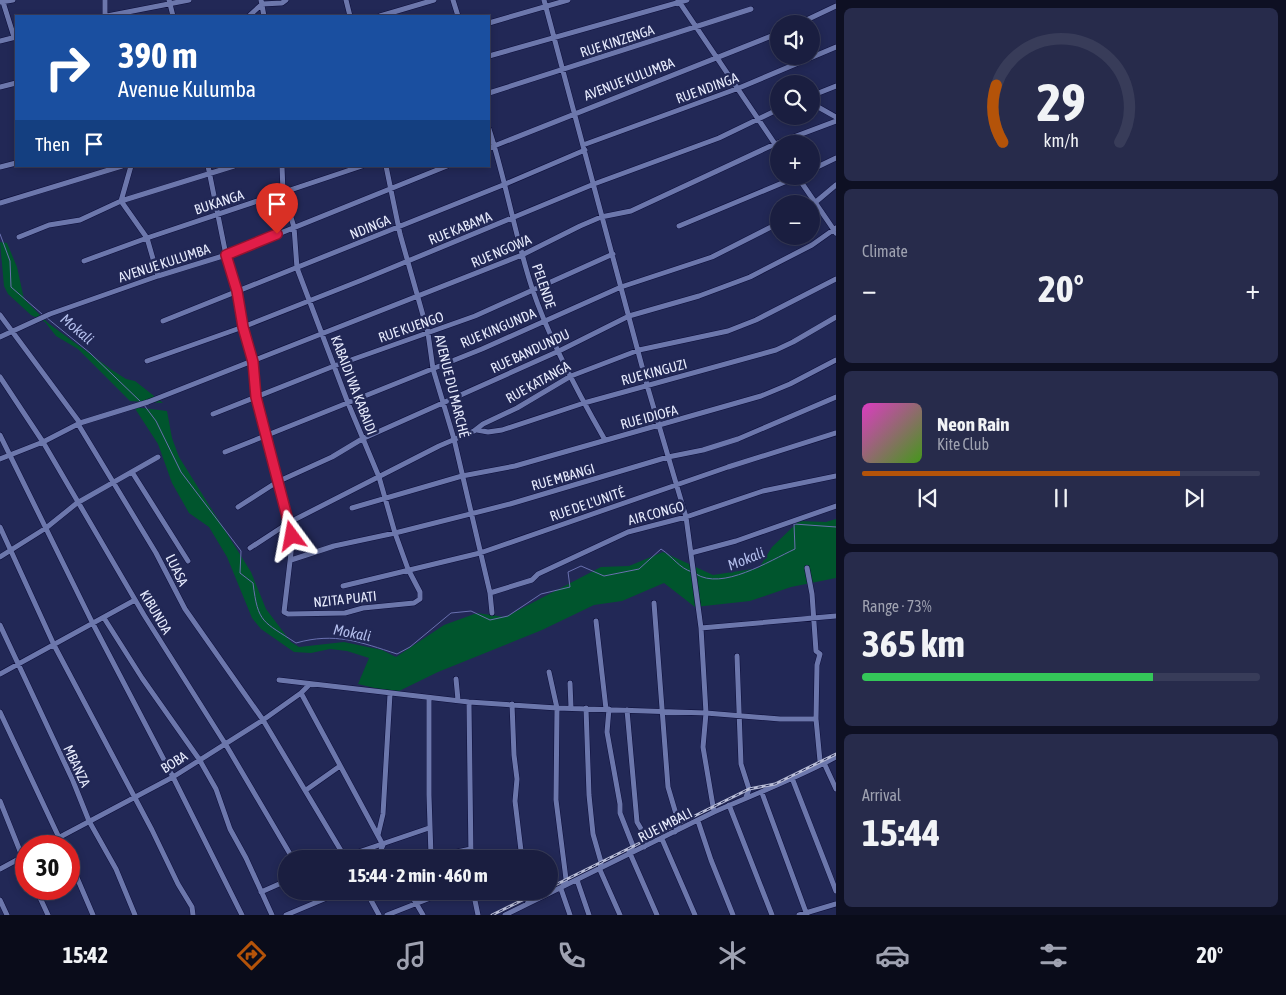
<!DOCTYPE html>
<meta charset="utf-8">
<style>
:root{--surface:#1a1e40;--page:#272b4b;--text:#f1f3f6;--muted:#9fa2b1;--line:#383c59;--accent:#b45309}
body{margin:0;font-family:"Asap Condensed",sans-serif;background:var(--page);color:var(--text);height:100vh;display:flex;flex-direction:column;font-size:19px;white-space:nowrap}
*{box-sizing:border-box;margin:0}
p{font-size:16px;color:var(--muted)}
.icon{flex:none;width:28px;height:28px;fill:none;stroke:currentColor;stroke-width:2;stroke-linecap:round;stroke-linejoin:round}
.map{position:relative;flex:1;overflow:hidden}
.side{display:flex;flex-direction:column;gap:8px;padding:8px;background:#0e1023;width:450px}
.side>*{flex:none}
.hud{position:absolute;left:15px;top:15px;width:475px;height:152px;border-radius:0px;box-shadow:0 2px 8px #0003,0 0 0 1px var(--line);background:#1a4fa0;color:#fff;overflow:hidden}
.buttons{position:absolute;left:770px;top:15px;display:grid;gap:10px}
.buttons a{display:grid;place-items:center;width:50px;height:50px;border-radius:50%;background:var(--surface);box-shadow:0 2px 8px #0003,0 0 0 1px var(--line);font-size:25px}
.speed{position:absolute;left:15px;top:835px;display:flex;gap:10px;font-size:25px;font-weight:700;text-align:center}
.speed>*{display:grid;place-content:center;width:65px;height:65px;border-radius:50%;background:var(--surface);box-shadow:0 2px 8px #0003,0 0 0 1px var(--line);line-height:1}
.speed .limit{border:8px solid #d22;background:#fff;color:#111}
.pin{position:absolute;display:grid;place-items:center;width:42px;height:42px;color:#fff;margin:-51px -21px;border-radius:50% 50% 50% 0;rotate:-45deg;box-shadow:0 0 5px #0007}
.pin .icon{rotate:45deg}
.me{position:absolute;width:55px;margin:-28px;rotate:347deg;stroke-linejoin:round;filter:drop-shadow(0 0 4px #0008)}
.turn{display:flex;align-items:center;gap:18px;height:105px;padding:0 20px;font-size:22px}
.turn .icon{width:65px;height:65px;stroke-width:2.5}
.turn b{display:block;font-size:35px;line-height:42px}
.then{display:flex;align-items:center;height:48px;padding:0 20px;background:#0003;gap:10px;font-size:19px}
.big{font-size:38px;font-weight:700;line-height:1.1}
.side .card{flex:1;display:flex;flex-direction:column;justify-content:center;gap:8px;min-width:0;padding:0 18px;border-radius:8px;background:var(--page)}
.side .dial{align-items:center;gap:0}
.dial svg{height:130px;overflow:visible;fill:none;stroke:var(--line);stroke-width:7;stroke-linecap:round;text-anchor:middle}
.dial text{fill:var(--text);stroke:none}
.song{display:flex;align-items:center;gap:15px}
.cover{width:60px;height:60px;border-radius:8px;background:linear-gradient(135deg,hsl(310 70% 55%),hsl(100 70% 35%))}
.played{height:5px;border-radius:2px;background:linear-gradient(90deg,var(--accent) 80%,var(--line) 80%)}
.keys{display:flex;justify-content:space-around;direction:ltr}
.heat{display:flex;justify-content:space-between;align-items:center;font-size:28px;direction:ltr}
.charge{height:8px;border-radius:4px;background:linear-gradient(90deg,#34c759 73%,var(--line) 0)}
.trip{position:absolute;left:278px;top:850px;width:280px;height:50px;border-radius:25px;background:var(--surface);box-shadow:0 2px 8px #0003,0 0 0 1px var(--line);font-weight:700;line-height:50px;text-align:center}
.tabs{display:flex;height:80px;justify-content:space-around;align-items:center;background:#0a0c1a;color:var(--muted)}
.tabs .icon{width:35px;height:35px}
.tabs .on{color:var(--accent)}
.tabs b{font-size:22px;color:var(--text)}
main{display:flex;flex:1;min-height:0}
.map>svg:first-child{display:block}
.green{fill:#00552d}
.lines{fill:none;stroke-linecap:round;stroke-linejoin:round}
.stream{stroke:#6970af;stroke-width:1}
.minor-casing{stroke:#0d0e3a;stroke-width:6}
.minor{stroke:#6c77ac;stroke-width:5}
.rail-casing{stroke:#b9bdd6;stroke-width:3}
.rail{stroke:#222856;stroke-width:1;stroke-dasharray:4;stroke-linecap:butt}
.route-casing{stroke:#92132f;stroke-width:12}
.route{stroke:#e11d48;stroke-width:9}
.labels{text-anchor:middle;stroke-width:5;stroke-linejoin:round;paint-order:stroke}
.street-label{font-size:14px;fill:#e7ebfd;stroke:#222856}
.water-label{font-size:15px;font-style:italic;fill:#b4bfed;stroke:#222856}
</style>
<main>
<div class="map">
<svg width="836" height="915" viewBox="0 0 836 915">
<rect width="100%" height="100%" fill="#222856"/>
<path class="green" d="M0 242 7 243 17 267 24 299 48 323 112 370 126 379 135 381 163 403 130 401 78 349 56 336 45 322 31 315 8 294 4 286Z
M134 407 167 411 172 438 179 457 251 572 266 609 291 642 299 647 344 642 382 650 396 657 444 625 477 613 505 617 601 567 629 566 663 552 713 575 759 568 772 547 799 521 826 522 836 519V578L791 587 750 601 695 607 664 583 622 601 594 605 542 630 438 672 395 693 358 684 369 658 347 651 330 649 311 653 294 652 261 629 252 618 227 557 209 527 189 513 172 483 158 444Z"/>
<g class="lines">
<path class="stream" d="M0 234 10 261 11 287 42 314
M47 318 90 353 141 402
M144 405 156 421 181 472 241 551 240 573 253 583C258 624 263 621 296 643 335 632 360 642 397 654L410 647 451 613 471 611 490 620 508 616 541 594 570 587 568 572 581 566 604 576 639 569 661 549C673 557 679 568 692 572
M696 574C722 591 769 561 795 549L794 524 836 527"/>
<g class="minor-casing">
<path id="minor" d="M105 0V16
M169 0 173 16
M261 0 264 16
M346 0 350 16
M453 0 458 16
M544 0 647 385 686 517 701 628 706 713 703 747 714 812
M678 0 779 150
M1 2 13 0
M3 2 14 37
M107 16 189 0
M249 16 262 4 282 3 286 0
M380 16 434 0
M489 23 568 0
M798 24 836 6
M0 41 16 37
M489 56 687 0
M0 87 16 83
M489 93 751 9
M811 96 836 86
M811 103 836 117
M489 129C506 181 515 236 532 288 549 339 578 393 605 440
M583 145 739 88 836 47
M489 148 779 33
M131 166 121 201 147 238 158 276
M208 166 226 255 253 362 256 397 293 536 284 612 288 614 345 613 363 608 414 603 420 599V592L408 569 395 533 379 477 348 403 297 268 294 227 283 192 282 166
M386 166 400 234 428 333 433 369 454 439 490 593 492 613
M0 167 16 163
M811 170 836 158
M797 176 836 233
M0 203 122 166
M811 206 836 185
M679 226 799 176
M19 237 49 225 80 220 121 201 234 166
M84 261 147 238 362 166
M0 315 80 423
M163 321 503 185 585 150
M0 337 50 314 158 276 226 255 447 166
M147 361 243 327 362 280 594 184 719 138 779 109
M0 377 43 442 144 615 226 745 293 859
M213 414 334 366 475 316 613 254
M78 424 156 553 185 609 263 720 346 859
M477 430 488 432 502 430 584 403 776 350 793 342 836 317
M0 435 93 624 173 777 242 915
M225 452 482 349 621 287 712 257 779 223
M0 459 43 442 80 423 148 402 522 255 580 226 601 217 631 211 775 144 836 121
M132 472 188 561
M238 507 277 482 332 457 362 439 559 351 629 316 699 296 750 277 812 245 836 228
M352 508 462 476 515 466 761 396 790 384 836 360
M0 527 54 645 152 830 178 884 192 907 193 915
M250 548 290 522 439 446 474 431 483 424 517 408 571 376 639 350 728 331 756 320 836 279
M691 553 736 541 836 506
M0 557 46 528 77 503 158 457
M291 560 334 546 395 533 510 504 668 457 703 450 738 439 836 397
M807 568 812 594 816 651 820 654 817 665 816 719 820 761 824 763 836 789
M343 586 480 553 728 467 836 433
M490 593 532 580 538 574 628 532 686 517 763 491 836 476
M654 603 668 787 679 824 675 832
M104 618 142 678 199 759 216 789 230 829 246 858 272 915
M596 621 606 709
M0 625 73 781 89 821 116 869 135 915
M701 628 836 616
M737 656 741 764 749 789 746 797
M549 672 557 708 556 800 566 879 561 889 570 915
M0 674 135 600
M456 679 458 700
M279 680 469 702 557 708 706 713 780 719H816
M570 683 571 708
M301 693 383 845
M429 698V795L431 856
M469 702 471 859
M512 704 514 755 517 779 515 801 522 859
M586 708 589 795 593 834 601 862 600 870 620 915
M609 709 607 732 620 804V813L633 846 629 851 657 915
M627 710 637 822 647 839 644 847
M0 712 63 846
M792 778 836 891
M306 790 340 766
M762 793 807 915
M0 801 26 866
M729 805 772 915
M698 821 711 860 733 915
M378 835 383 814 390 694
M662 839 695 915
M383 845 380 852 385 859
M43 846 173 777 263 720 301 693 310 684
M69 859 93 915
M338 859 429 828
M424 859 471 849
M0 869 26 855
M577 880 589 915
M36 889 48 915
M366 891 379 915
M409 891 423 915
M473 891 478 915
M261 892 286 881
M0 900 7 915
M527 904 531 896 530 891
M286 915 329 897 351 891
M387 915 448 891
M505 915 714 812C755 794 797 778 836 757
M799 915 836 904"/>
</g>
<use href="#minor" class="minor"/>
<g class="rail-casing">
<path id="rail" d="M549 888 749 789 775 784 836 754
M492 915 541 891"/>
</g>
<use href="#rail" class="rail"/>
</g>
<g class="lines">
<g class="route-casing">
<path id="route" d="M277 234 226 255 237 291 243 327 253 362 256 397 292 536"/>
</g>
<use href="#route" class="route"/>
</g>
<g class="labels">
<g class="street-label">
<text transform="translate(617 41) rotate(-18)" y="5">RUE KINZENGA</text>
<text transform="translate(629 79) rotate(-21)" y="5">AVENUE KULUMBA</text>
<text transform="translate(707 88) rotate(-20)" y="5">RUE NDINGA</text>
<text transform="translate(219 202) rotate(-18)" y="5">BUKANGA</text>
<text transform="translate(370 227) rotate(-22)" y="5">NDINGA</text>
<text transform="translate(460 228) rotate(-22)" y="5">RUE KABAMA</text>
<text transform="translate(501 251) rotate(-23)" y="5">RUE NGOWA</text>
<text transform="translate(164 263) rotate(-18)" y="5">AVENUE KULUMBA</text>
<text transform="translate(544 286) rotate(71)" y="5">PELENDE</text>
<text transform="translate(411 327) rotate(-19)" y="5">RUE KUENGO</text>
<text transform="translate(498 328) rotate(-23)" y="5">RUE KINGUNDA</text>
<text transform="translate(530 351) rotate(-25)" y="5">RUE BANDUNDU</text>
<text transform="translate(654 372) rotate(-15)" y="5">RUE KINGUZI</text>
<text transform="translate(538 382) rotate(-29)" y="5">RUE KATANGA</text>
<text transform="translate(354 385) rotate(69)" y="5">KABAIDI WA KABAIDI</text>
<text transform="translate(452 386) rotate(76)" y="5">AVENUE DU MARCHÉ</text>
<text transform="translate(649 417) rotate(-15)" y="5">RUE IDIOFA</text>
<text transform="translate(563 477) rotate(-16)" y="5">RUE MBANGI</text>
<text transform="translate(587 504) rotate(-19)" y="5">RUE DE L'UNITÉ</text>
<text transform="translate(656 513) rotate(-15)" y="5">AIR CONGO</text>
<text transform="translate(177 570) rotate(64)" y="5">LUASA</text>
<text transform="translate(345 599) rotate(-6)" y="5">NZITA PUATI</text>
<text transform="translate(156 612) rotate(59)" y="5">KIBUNDA</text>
<text transform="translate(174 762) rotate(-32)" y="5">BOBA</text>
<text transform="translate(77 766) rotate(65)" y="5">MBANZA</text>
<text transform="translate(665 825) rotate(-27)" y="5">RUE IMBALI</text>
</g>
<g class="water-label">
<text transform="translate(77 329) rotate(40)" y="5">Mokali</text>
<text transform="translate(746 559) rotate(-22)" y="5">Mokali</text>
<text transform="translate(352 633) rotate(11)" y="5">Mokali</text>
</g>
</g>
</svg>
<div class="buttons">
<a><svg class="icon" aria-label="sound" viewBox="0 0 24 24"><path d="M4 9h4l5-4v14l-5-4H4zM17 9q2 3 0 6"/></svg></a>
<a><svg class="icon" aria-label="search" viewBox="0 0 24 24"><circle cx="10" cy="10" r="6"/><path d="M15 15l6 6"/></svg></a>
<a>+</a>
<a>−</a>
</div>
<div class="speed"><div class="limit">30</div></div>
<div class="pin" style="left:277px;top:234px;background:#d93025"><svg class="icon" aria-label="arrive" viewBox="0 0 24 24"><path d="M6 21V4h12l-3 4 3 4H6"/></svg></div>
<svg class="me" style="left:292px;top:536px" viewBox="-20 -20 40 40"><path d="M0-17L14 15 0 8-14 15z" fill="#e11d48" stroke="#fff" stroke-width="4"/></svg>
<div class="trip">15:44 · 2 min · 460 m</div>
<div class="hud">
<div class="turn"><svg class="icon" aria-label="right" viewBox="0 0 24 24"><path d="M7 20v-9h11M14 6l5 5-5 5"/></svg><div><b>390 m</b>Avenue Kulumba</div></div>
<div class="then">Then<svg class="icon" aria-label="arrive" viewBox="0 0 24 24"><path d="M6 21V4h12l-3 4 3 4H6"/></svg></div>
</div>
</div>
<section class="side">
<div class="card dial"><svg viewBox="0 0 100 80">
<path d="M14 69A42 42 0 1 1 86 69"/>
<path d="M14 69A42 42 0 0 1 10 34" stroke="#b45309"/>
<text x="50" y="56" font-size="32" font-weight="700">29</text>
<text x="50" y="72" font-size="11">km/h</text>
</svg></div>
<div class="card"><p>Climate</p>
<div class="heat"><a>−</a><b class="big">20°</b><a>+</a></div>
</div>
<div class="card">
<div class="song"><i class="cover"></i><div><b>Neon Rain</b><p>Kite Club</p></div></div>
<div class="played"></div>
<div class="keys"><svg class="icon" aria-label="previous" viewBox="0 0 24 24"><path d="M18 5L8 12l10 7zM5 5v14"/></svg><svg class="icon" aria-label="pause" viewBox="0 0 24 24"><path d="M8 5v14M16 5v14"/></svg><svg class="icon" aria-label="next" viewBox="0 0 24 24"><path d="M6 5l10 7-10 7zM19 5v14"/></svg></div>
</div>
<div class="card"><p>Range · 73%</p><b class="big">365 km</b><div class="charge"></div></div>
<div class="card"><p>Arrival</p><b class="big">15:44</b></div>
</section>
</main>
<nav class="tabs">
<b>15:42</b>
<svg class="icon on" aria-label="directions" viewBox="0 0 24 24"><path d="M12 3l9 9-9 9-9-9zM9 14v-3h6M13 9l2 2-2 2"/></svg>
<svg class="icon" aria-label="music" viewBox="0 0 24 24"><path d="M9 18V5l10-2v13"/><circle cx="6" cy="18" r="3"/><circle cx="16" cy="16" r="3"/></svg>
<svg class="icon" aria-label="phone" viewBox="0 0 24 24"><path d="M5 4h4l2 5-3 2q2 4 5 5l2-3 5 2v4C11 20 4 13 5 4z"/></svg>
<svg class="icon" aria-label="climate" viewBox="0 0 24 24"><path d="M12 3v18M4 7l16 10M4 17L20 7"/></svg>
<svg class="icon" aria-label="car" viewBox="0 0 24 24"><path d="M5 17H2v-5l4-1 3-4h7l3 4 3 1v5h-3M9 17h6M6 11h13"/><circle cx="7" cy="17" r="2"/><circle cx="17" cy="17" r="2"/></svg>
<svg class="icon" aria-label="filters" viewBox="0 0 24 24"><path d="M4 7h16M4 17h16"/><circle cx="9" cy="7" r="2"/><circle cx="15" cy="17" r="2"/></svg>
<b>20°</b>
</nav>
